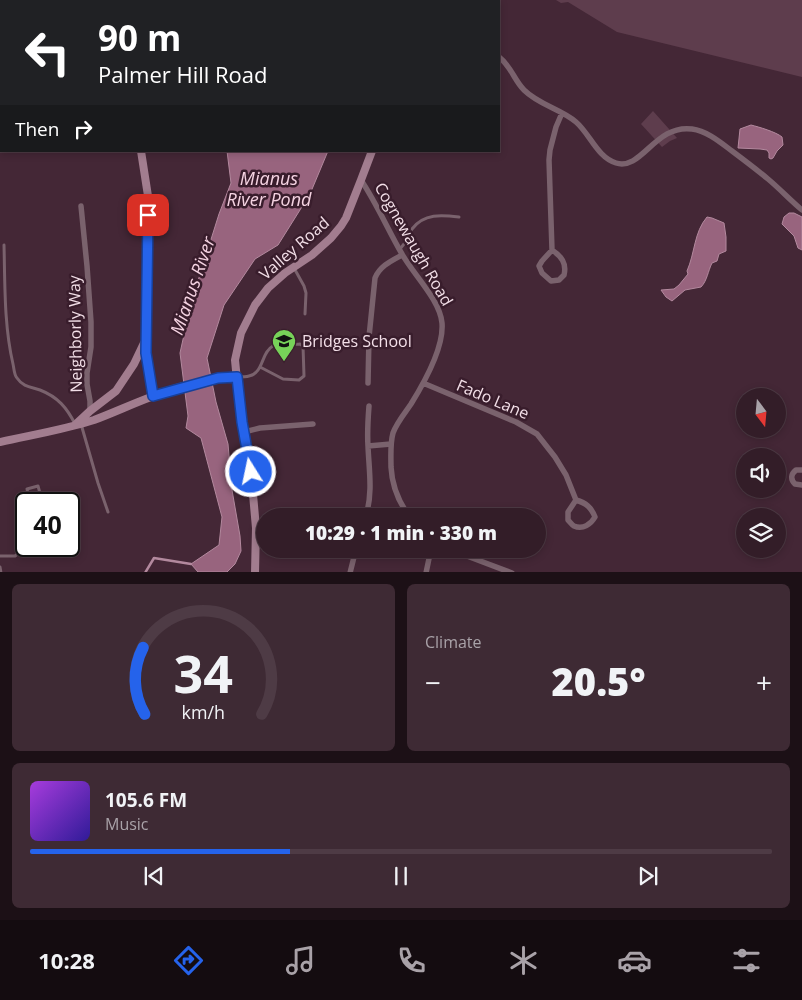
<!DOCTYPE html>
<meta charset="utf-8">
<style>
:root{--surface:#331d28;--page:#3e2a34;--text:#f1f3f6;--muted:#a9a2a8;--line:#4e3b45;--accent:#2563eb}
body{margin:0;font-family:"Open Sans",sans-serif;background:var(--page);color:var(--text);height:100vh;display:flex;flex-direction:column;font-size:19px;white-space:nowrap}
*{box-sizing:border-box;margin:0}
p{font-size:16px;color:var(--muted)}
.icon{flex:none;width:28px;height:28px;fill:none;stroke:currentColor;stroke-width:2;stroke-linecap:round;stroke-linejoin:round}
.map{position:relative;height:572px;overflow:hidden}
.drawer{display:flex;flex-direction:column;gap:12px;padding:12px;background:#1c1016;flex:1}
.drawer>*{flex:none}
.banner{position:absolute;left:0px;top:0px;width:500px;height:152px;box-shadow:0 2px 8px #0003,0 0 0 1px var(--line);background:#202124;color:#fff;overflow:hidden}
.needle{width:32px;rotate:164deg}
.fabs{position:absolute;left:736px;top:388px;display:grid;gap:10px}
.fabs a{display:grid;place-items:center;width:50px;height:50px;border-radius:50%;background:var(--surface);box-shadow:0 2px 8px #0003,0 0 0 1px var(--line);font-size:25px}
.speed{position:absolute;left:15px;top:492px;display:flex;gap:10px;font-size:25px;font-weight:700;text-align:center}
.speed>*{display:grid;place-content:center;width:65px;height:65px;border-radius:50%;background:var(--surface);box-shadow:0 2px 8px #0003,0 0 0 1px var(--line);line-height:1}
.speed .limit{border:2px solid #111;border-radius:8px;background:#fff;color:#111}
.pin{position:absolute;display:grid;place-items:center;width:42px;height:42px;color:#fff;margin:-21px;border-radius:10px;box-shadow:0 2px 8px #0006}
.me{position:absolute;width:55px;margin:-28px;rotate:350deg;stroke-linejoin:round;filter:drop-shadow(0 0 4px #0008)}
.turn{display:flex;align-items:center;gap:18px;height:105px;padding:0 15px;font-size:22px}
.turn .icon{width:65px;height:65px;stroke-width:2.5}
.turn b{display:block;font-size:35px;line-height:42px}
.then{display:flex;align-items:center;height:48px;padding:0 15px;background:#0003;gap:10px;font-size:19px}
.big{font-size:38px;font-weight:800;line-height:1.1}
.drawer .tile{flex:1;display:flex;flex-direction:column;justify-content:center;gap:8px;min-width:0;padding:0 18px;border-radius:8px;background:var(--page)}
.drawer .dial{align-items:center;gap:0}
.dial svg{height:130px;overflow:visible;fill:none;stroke:var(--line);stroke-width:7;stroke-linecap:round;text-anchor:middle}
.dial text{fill:var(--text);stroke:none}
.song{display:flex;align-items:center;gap:15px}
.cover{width:60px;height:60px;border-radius:8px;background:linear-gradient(135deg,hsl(280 70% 55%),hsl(250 70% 35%))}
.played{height:5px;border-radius:2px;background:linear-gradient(90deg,var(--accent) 35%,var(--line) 35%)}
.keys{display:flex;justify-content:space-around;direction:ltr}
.heat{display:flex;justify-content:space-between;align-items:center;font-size:28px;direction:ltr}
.drawer .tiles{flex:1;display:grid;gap:12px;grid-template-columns:1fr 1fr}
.tile:last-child{grid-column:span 2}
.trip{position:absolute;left:256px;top:508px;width:290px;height:50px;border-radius:25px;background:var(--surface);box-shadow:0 2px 8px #0003,0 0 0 1px var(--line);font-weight:800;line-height:50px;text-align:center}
.dock{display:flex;height:80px;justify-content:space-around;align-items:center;background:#140c10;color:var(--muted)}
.dock .icon{width:35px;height:35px}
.dock .current{color:var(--accent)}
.dock b{font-size:22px;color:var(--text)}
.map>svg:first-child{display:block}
.green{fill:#5e3d4d}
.water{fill:#98647e;stroke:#b3899e}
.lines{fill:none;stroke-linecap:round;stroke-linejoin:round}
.stream{stroke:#b3899e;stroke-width:2.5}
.lane{stroke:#7a626d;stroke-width:3}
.street{stroke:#7a626d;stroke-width:5.5}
.secondary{stroke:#a27d8f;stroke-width:8}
.route-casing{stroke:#184099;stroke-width:12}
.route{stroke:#2563eb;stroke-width:9}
.labels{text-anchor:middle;stroke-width:5;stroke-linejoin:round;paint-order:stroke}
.street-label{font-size:16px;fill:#f3dfe8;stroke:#391d2c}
.poi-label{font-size:16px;fill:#f3dfe8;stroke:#391d2c;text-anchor:start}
.water-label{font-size:18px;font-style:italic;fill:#f5d3e2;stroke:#391d2c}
</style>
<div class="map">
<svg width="802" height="573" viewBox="0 0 802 573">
<rect width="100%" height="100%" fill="#442736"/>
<path class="green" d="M556 0H802V77L617 32 568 2 561 3Z
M653 111 677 138 670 141 662 147 641 124Z"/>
<path class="water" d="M149 0H349V1H147Z
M751 125C759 127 776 132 782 137L783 145 777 151 773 158 771 159 769 158V153L767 150 760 149 738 148 740 129Z
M227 151H328L310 194 278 245 255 259 224 305 207 358 216 402 228 444 232 490 240 536 241 551 235 564 227 572H198L191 564 219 545 222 517 201 438 186 428 188 416 180 353 191 303 219 214 231 183Z
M789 213H794L802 217V250L798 248 794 236 782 224 784 217Z
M707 217 712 218 724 223 726 237V251L719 254 717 261 712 263C708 271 707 281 701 287L685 290 672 301 666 297 661 290 674 289 679 285 688 274 687 271C695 253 694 232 707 217Z"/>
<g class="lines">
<path class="stream" d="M145 573 154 558 191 564"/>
<path class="lane" d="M4 245C5 283 4 326 13 364 14 368 14 375 17 378 23 387 31 387 40 390 58 397 67 408 75 424
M400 249C408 241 407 237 412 229 424 213 442 215 459 217
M294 268 304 286 306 293 305 314
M237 377C241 377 246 377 249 376 264 373 261 352 273 346 280 342 292 345 300 344L303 346 304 376 299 380 283 379 260 367
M81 424 98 483 108 512
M42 500 30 503 27 489 38 486 43 504
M0 556H15L27 546
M0 567 1 573"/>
<path class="street" d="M108 1 110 0
M499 57C511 66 514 80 524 90 539 105 561 109 576 122 590 134 597 157 616 163 642 171 655 124 692 129 707 131 720 142 732 151 744 160 756 169 768 179 780 189 790 200 802 210
M361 180C377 204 388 230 402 254 413 274 440 300 442 323 444 347 424 383 411 404 405 413 397 422 393 433 390 444 391 456 391 467 392 486 398 501 409 516
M81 206 87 266 91 322V347L87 373V384L90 401V411
M552 250 542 261 539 266 542 273 551 281 559 280 564 275C567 263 561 256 552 250L549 160 550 150 556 127 562 113
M368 383 369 337 375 278C380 266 391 261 402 255
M423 383 516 422 537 434 555 457 566 475 576 500C586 503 591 507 595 517 591 524 583 530 574 526 572 525 570 522 568 520V512L576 500
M244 432 260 428 313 424
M368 446 391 444
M802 470H796C791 474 790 479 795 484L802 485
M366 516C373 491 369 471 368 446 367 432 368 419 369 406
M451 549 467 556 512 573
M350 573 356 549
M426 573 431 549"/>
<path class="secondary" d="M94 0 95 1
M388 0V1
M141 151 148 196V215L146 353 153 396
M75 425 90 411 116 391 134 364 144 343
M0 442C31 435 63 430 94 420 113 413 132 404 151 397 174 387 212 378 237 377
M255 573 256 528 251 472 240 411 235 360 241 333 255 305 268 288 285 273 312 255 331 238 341 226 346 218 361 180 372 151"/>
</g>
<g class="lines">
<g class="route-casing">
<path id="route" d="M148 215 146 353 153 396 218 378 237 377 242 422 251 472"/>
</g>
<use href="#route" class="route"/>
</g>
<defs>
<g id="school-pin" transform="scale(1.25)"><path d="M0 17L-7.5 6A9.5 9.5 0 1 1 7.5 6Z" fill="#77d259" stroke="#391d2c"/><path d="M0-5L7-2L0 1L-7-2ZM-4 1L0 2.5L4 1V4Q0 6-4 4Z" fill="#111"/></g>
</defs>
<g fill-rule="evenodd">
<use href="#school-pin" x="284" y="341"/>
</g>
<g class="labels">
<g class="street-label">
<text transform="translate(414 244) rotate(60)" y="6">Cognewaugh Road</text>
<text transform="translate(294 248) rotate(-41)" y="6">Valley Road</text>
<text transform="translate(75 334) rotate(-91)" y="6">Neighborly Way</text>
<text transform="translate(493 399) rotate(23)" y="6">Fado Lane</text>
</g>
<g class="poi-label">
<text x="302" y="347">Bridges School</text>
</g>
<g class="water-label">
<text x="269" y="185">Mianus<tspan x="269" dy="21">River Pond</tspan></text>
<text transform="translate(193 286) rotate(-71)" y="6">Mianus River</text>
</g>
</g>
</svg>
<div class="fabs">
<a><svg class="needle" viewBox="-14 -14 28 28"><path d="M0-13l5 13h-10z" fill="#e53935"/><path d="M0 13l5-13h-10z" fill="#a9a2a8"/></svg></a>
<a><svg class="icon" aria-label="sound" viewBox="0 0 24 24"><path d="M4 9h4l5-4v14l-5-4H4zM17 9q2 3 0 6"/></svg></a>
<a><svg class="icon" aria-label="layers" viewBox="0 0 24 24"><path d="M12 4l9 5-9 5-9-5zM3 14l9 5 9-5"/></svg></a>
</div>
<div class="speed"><div class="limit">40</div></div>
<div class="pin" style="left:148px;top:215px;background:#d93025"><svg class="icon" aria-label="arrive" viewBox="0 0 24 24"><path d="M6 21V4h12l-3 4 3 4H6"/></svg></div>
<svg class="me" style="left:251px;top:472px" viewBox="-20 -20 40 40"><circle r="17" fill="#2563eb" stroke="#fff" stroke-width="3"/><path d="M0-11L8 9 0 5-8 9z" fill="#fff"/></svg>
<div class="trip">10:29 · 1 min · 330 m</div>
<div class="banner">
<div class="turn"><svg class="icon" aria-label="left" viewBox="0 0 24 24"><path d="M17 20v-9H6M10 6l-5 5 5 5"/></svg><div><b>90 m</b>Palmer Hill Road</div></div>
<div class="then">Then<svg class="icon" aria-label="right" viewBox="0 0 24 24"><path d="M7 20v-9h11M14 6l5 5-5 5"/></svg></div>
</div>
</div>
<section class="drawer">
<div class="tiles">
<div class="tile dial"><svg viewBox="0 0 100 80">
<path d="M14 69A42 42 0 1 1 86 69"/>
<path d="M14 69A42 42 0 0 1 13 28" stroke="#2563eb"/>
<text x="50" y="56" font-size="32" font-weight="700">34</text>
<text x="50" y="72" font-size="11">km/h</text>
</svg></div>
<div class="tile"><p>Climate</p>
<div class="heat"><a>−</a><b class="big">20.5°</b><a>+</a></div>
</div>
<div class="tile">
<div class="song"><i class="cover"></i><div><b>105.6 FM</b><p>Music</p></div></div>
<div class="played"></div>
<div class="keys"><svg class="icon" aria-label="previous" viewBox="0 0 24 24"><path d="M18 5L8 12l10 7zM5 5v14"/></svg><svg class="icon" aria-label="pause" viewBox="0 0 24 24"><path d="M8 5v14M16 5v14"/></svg><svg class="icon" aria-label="next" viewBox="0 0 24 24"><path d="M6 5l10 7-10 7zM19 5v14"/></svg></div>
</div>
</div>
</section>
<nav class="dock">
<b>10:28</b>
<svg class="icon current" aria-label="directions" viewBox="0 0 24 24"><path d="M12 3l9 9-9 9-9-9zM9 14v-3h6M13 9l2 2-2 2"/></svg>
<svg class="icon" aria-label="music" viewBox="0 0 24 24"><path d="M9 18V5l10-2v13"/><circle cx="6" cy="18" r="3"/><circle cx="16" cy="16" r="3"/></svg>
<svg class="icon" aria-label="phone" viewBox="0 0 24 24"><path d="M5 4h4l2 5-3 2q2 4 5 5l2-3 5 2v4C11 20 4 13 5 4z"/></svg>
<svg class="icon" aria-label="climate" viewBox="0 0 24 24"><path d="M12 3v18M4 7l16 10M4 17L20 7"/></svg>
<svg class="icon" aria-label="car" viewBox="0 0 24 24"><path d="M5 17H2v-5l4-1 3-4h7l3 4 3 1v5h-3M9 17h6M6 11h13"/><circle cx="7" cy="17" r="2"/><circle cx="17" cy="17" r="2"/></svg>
<svg class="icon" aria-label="filters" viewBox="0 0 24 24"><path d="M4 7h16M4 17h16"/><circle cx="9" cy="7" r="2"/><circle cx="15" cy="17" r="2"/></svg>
</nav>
